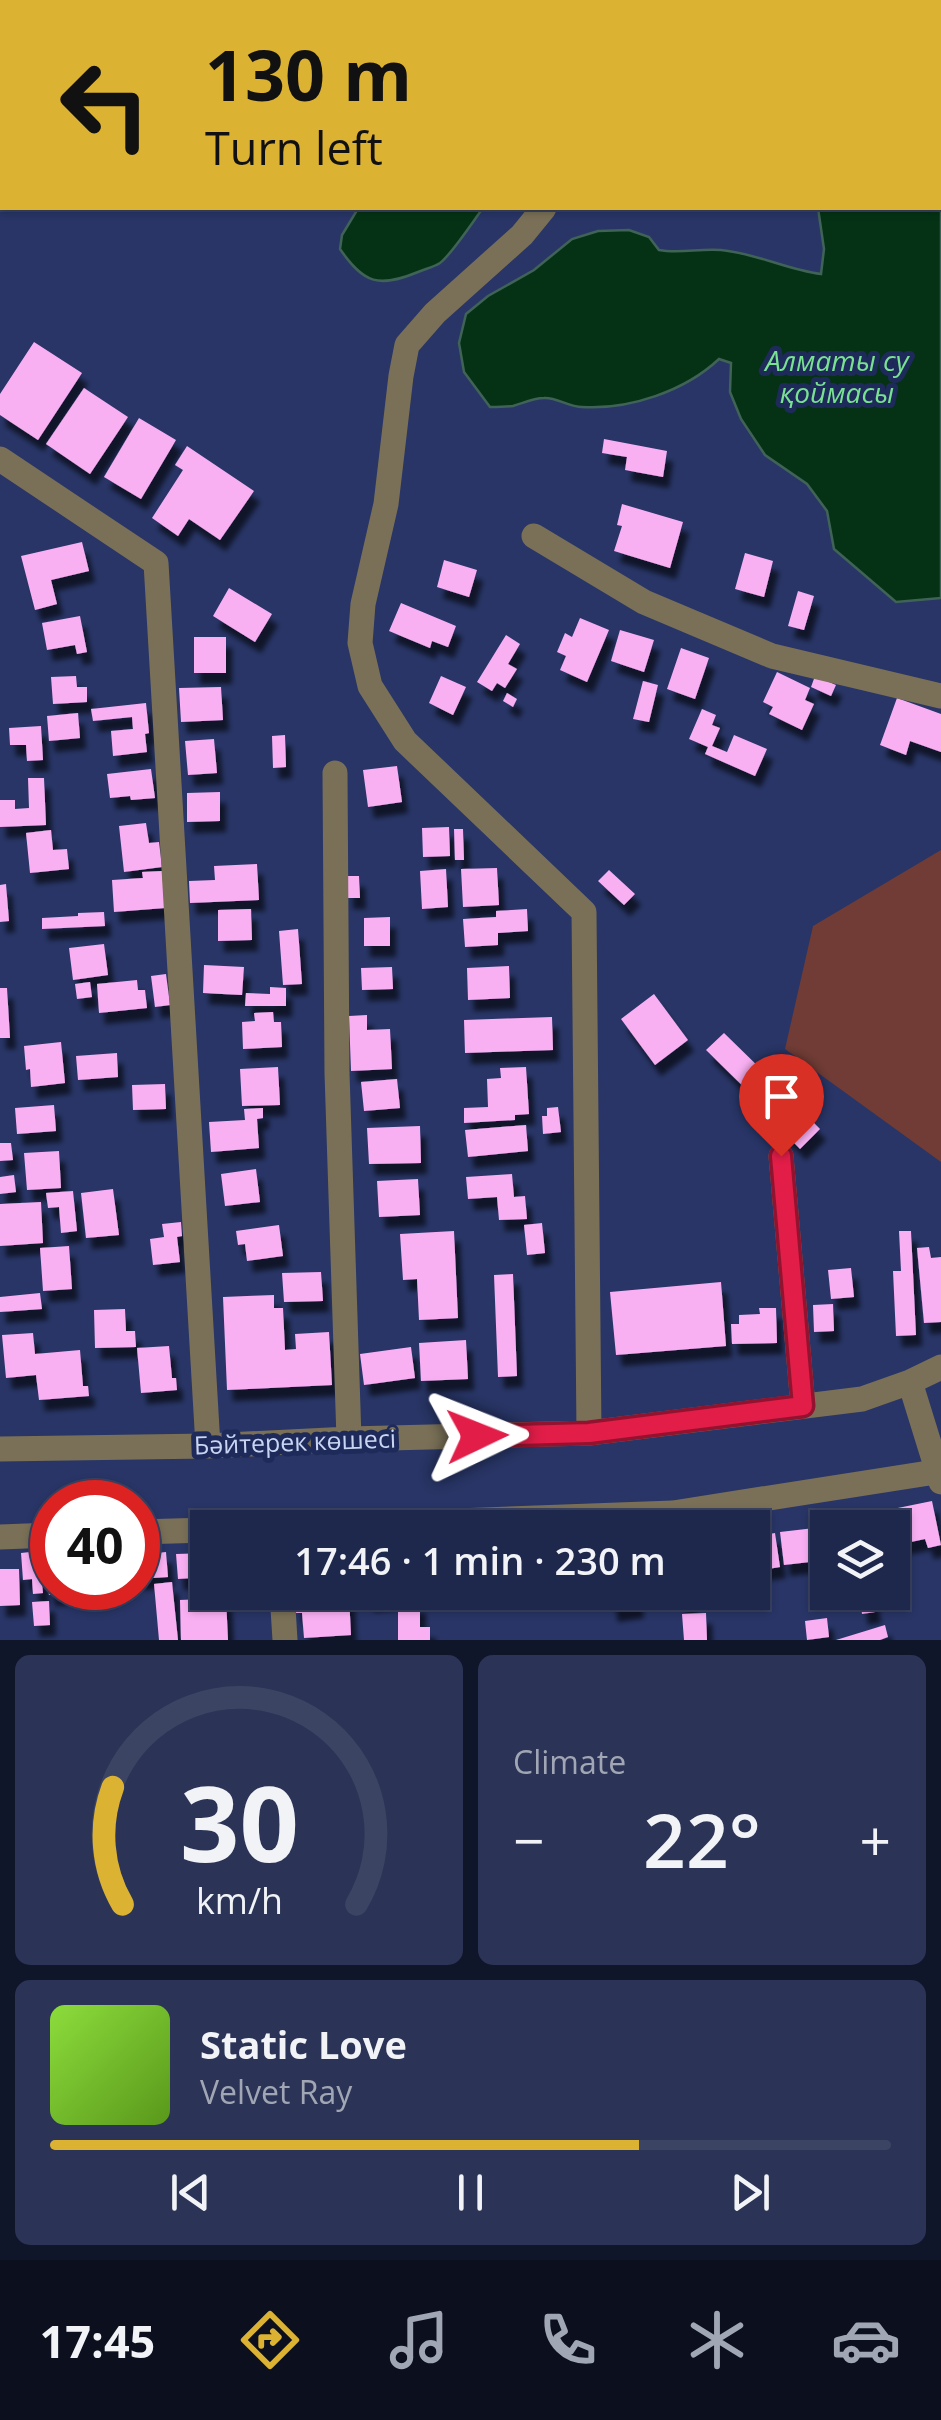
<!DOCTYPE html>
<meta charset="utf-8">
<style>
:root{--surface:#1e284c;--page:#2b3456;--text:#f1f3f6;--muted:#a1a6b5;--line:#3c4464;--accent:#dcb233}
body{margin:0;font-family:"Open Sans",sans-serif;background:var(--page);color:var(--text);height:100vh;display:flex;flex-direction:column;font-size:38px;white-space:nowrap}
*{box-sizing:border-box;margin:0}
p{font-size:32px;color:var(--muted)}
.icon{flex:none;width:55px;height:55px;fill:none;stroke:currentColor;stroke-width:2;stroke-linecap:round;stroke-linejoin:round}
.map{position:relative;height:1640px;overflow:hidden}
.sheet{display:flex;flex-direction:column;gap:15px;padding:15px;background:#10162a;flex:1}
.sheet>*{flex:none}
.banner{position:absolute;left:0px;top:0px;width:942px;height:210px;box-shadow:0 2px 8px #0004,0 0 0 2px var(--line);background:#dcb233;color:#111;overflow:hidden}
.fabs{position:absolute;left:810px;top:1510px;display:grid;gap:20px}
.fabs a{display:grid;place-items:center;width:100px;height:100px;border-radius:0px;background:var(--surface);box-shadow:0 2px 8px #0004,0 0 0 2px var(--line);font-size:50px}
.speed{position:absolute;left:30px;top:1480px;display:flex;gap:20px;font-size:50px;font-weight:700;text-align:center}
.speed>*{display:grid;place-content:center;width:130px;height:130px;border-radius:50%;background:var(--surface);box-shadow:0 2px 8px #0004,0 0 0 2px var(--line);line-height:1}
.speed .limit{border:15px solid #d22;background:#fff;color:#111}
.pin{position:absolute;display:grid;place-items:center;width:85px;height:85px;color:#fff;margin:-102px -42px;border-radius:50% 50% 50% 0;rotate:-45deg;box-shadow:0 0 10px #0007}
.pin .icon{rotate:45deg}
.me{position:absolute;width:110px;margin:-55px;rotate:88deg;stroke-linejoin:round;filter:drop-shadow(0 0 8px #0008)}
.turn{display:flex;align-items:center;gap:35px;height:210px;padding:0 40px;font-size:45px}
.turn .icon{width:130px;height:130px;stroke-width:2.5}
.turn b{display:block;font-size:70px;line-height:85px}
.big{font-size:75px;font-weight:600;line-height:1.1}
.sheet .widget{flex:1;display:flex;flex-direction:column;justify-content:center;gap:15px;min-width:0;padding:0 35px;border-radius:15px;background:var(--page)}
.sheet .dial{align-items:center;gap:0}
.dial svg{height:260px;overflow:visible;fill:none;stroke:var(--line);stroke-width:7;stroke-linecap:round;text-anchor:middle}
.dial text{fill:var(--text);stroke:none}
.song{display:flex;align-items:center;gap:30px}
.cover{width:120px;height:120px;border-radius:15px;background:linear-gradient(135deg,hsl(90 70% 55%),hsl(90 70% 35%))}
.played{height:10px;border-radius:5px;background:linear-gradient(90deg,var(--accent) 70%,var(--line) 70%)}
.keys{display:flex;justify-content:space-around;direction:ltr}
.heat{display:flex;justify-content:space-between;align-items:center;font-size:55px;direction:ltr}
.sheet .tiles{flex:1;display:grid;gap:15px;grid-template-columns:1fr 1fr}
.widget:last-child{grid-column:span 2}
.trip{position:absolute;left:190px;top:1510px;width:580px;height:100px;border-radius:0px;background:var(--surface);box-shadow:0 2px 8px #0004,0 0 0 2px var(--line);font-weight:600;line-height:100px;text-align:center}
.tabs{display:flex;height:160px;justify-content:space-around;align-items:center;background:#0c101e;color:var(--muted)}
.tabs .icon{width:70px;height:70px}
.tabs .current{color:var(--accent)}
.tabs b{font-size:45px;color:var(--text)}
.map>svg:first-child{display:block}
.green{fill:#703c35}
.water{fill:#053214;stroke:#406357;stroke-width:2.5}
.building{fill:#f9b0f3;filter:url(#shadow)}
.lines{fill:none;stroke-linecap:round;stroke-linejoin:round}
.minor{stroke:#7a7057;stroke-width:25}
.route-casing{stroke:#92132f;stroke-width:25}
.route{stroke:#e11d48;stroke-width:18}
.labels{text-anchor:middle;stroke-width:10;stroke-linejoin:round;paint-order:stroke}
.street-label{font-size:25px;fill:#cad5f3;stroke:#1e2b5a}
.water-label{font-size:28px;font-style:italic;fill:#79e291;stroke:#1e2b5a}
</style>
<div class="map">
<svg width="941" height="1640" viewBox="0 0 941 1640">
<defs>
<filter id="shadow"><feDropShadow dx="6" dy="11" stdDeviation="2.5" flood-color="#0009"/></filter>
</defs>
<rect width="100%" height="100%" fill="#283566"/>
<path class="green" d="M941 850V1162L785 1049 813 926Z"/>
<path class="water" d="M190 0H389L391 2H191Z
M899 0H941V598L896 602 834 549 827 511 807 484 765 455 741 419 730 392 731 363 719 359C685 391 629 410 582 407 569 407 556 397 544 398 534 398 523 403 513 406 505 407 498 407 490 407L464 372 459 343 466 314 488 296 534 270 572 239 598 231 629 230 649 237 659 250C680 254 700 248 721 250 756 253 787 270 821 274L824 249 818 208H940V2H841Z
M356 208H483C474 220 451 255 440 263 434 267 425 269 418 272 379 288 364 284 340 249L342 235 356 212Z"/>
<path class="building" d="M34 342 82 373 38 440 0 415V394Z
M84 388 128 417 90 474 46 444Z
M139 418 176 440 141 499 104 477Z
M604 439 667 451 663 477 625 470 627 457 602 453Z
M187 446 254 491 220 540 189 519 178 536 152 518 183 470 175 465Z
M622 504 683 522 670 568 614 551 622 526 617 525Z
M82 542 89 571 51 580 57 604 35 610 21 556Z
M745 553 773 561 764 597 735 589Z
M444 560 477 570 469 597 437 587Z
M229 588 272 614 255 642 213 616Z
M798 591 814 596 804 630 788 626Z
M401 603 456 626 448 647 432 641 430 648 389 631Z
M80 616 87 652 77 654 75 645 47 650 42 623Z
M580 618 609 630 587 682 560 670 566 656 557 652 565 633 572 637Z
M620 630 654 640 644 672 611 661Z
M506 635 520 644 508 664 517 669 505 688 497 683 492 691 477 682Z
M194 637H226V673H194Z
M681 648 709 658 695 699 667 689Z
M777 672 810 688 805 700 814 704 802 730 769 714 773 707 763 702Z
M76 676 77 687H87V702L53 704 51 677Z
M441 676 466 687 453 715 429 703Z
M815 676 836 685 831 696 811 687Z
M643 681 658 685 649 722 633 719Z
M221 687 223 720 181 722 179 688Z
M507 693 517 699 513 707 503 701Z
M897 698 941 714V752L910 741 906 755 880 745Z
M146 703 149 733 145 734 147 752 113 756 111 731 133 729 132 717 93 721 91 709Z
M702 709 716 715 712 725 720 728 712 746 727 752 734 735 767 749 755 776 705 754 708 747 689 739Z
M78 713 80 738 49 741 47 716Z
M41 726 43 760 27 761 26 745H10L9 728Z
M285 735 286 767 273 768 272 736Z
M214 739 217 773 188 775 185 741Z
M397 766 402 802 368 807 363 770Z
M151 769 155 798 131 800 130 796 110 798 107 774Z
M28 778H44L46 825 0 827V800H15V809L29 808Z
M220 792V821L187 822V793Z
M146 823 149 843 159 842 162 867 124 872 119 826Z
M449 827 450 856 423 857 422 828Z
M454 829H463L464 860H455Z
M51 830 53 850 67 849 69 869 30 873 26 833Z
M257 864 259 900 190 903 189 881 215 880 214 866Z
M497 868 499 905 463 907 461 869Z
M446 869 448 907 422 909 420 871Z
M609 870 635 894 624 905 598 881Z
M162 871 165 908 114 912 112 880 143 878 142 872Z
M347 876H359L360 898H347Z
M6 884 9 921 0 922V885Z
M251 909 252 940 218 941V910Z
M527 909 528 931 498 933V945L465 947 463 919 496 917V911Z
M104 912 105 926 42 929V918L78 916V913Z
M390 917V946H364V918Z
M298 929 302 984 283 985 279 931Z
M104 944 108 975 73 980 69 948Z
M204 965 244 967 242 995 203 993Z
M509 966 510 998 468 1000 467 968Z
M392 967 393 989 362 990 361 968Z
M166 974 170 1005 155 1007 151 976Z
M137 980 138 990H145L147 1008 99 1013 97 984Z
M90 982 92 997 77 999 75 984Z
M270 987 286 988V1006H245L246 993 270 994Z
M0 988H7L10 1038H0Z
M654 994 688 1040 655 1065 621 1019Z
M273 1012 274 1022H281L282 1047 243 1049 242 1022 255 1021 254 1013Z
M367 1015V1030L390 1029 392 1069 351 1071 349 1016Z
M552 1017 553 1050 465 1053 464 1020Z
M724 1033 770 1078 753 1096 706 1050Z
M61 1042 65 1083 31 1087 30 1069 26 1070 24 1046Z
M117 1053 118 1077 78 1080 76 1056Z
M278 1067 280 1105 242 1106 240 1069Z
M526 1067 529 1114 515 1115V1120L464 1123V1108L488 1107 487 1079 501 1078 500 1068Z
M397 1079 400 1108 364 1111 361 1082Z
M165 1084 166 1109 133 1110 132 1085Z
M777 1085 820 1129 800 1149 757 1105Z
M54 1105 56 1131 17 1134 15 1108Z
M558 1107 561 1132 543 1134 542 1116H547V1108Z
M263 1108V1118L257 1119 259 1148 211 1152 209 1122 245 1120 244 1109Z
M526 1125 528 1151 468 1157 465 1130Z
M420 1126 421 1163 369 1164 367 1128Z
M0 1143H11L13 1160 0 1161Z
M59 1151 61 1188 27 1190 24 1153Z
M256 1169 260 1202 225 1206 221 1174Z
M512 1174 514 1197 525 1196 527 1219 499 1220 497 1197 468 1199 466 1177Z
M14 1175 16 1192 0 1194V1177Z
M418 1179 420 1215 379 1217 377 1181Z
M113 1189 119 1235 86 1238 81 1193Z
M73 1191 77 1231 61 1233 59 1207 48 1208 46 1193Z
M41 1202 43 1243 0 1246V1204Z
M181 1222 182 1236 177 1237 180 1262 153 1265 150 1239 164 1237 162 1224Z
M542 1223 545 1253 527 1255 524 1225Z
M279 1225 283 1256 247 1261 245 1244 238 1245 236 1231Z
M454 1231 458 1318 419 1320 417 1279 403 1280 400 1234Z
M899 1231H911L916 1335 896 1336 893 1271H901Z
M69 1246 72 1289 43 1291 40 1248Z
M929 1247 931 1258 941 1257V1322L924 1323 917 1248Z
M851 1268 854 1297 831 1299 828 1270Z
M321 1272 323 1301 284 1302 282 1273Z
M513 1274 517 1376 498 1377 494 1275Z
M721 1282 726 1346 616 1355 610 1292Z
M40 1293 42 1309 0 1312V1297Z
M274 1295V1308H283L285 1350 296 1349 295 1334 329 1332 332 1385 227 1390 223 1297Z
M833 1304 834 1331 814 1332 813 1305Z
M759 1308H776L777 1343 732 1344 731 1324H739V1315L760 1314Z
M125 1309 126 1331H135L136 1347 95 1348 94 1310Z
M33 1333 35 1354 80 1350 83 1386H88L89 1396 39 1400 36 1375 6 1378 2 1335Z
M466 1340 468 1379 421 1381 419 1343Z
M169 1346 172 1378H176L177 1390 141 1393 137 1348Z
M411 1347 415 1378 364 1385 360 1354Z
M932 1501 941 1545 928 1548 925 1539 892 1546V1528H887L883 1511Z
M836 1510 839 1528H829L826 1512Z
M879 1512 882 1528H852L850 1517Z
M823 1527 827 1560 784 1565 780 1532Z
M775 1533 780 1567 762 1570 757 1536Z
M39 1551 43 1593 33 1594 32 1579 23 1580 21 1553Z
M166 1552 168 1577 138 1579V1555Z
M208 1553V1577L178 1579 176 1554Z
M47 1559H52V1588H62V1594L49 1595Z
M0 1569H19L20 1605 0 1606Z
M172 1582 178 1640H159L154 1584Z
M295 1592H330V1598L349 1596 351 1635 304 1638 302 1613H296Z
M367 1592H398L399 1598 368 1601Z
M609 1592H636L638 1607 612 1611Z
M679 1592H691L692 1604 680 1605Z
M859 1592H872L875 1612 862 1614Z
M226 1598 228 1640H181L180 1600Z
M49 1601 50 1625 34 1626 32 1602Z
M398 1602H420V1627H430V1640H398Z
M706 1613 707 1640H684L682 1614Z
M827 1618 829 1637 807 1640 805 1621Z
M885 1625 888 1637 880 1640H836Z"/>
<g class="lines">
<path class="minor" d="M684 2 685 0
M544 208 522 235 435 313 407 345 401 376 386 504 363 604 360 643 370 686 405 741 584 912 589 1433
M0 459 156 563 208 1446
M534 536 644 602 772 656 941 696
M335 773 337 1073 349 1439
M781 1156 803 1406
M910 1382 941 1482
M0 1449 208 1446 349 1439 589 1433 862 1399 910 1382 941 1367
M268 1528 673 1513 941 1471
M138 1532 208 1530
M0 1537 52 1535
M282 1592 285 1640"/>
</g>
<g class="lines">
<g class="route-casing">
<path id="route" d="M477 1436 589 1433 803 1406 781 1156"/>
</g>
<use href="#route" class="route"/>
</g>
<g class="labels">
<g class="street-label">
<text transform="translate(295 1442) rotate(-2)" y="9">Бәйтерек көшесі</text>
</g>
<g class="water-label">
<text x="837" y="371">Алматы су<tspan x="837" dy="32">қоймасы</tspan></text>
</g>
</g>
</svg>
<div class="fabs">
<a><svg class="icon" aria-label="layers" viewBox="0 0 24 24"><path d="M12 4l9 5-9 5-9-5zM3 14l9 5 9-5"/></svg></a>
</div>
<div class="speed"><div class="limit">40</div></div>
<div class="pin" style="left:781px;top:1156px;background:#d93025"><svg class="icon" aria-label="arrive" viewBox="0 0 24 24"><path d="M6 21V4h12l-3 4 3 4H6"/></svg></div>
<svg class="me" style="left:477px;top:1436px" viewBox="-20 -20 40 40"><path d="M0-17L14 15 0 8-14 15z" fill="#e11d48" stroke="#fff" stroke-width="4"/></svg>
<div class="trip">17:46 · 1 min · 230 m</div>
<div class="banner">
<div class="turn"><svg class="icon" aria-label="left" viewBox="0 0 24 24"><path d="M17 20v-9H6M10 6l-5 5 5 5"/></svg><div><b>130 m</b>Turn left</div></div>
</div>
</div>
<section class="sheet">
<div class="tiles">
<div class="widget dial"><svg viewBox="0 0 100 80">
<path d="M14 69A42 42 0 1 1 86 69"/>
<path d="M14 69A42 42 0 0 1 11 33" stroke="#dcb233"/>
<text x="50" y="56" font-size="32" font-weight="700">30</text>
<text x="50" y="72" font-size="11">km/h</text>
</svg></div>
<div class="widget"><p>Climate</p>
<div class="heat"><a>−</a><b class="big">22°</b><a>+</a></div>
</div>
<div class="widget">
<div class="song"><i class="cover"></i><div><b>Static Love</b><p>Velvet Ray</p></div></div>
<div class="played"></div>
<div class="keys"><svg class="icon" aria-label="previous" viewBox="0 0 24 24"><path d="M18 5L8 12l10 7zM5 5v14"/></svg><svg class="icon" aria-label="pause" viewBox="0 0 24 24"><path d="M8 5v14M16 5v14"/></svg><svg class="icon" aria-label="next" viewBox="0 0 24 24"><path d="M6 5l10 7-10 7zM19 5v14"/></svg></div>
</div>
</div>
</section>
<nav class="tabs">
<b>17:45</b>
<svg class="icon current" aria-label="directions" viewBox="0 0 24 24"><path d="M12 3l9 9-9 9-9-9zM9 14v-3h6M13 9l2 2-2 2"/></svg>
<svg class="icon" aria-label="music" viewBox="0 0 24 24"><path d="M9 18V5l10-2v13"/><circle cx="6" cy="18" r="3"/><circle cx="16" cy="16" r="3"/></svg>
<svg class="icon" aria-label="phone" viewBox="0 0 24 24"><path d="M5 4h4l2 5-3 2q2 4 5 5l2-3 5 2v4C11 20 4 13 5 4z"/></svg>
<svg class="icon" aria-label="climate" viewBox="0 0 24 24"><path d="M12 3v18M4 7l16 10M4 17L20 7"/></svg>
<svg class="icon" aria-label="car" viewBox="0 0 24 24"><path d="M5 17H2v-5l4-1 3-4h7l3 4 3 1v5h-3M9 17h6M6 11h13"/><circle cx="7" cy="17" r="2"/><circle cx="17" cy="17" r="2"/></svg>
</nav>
